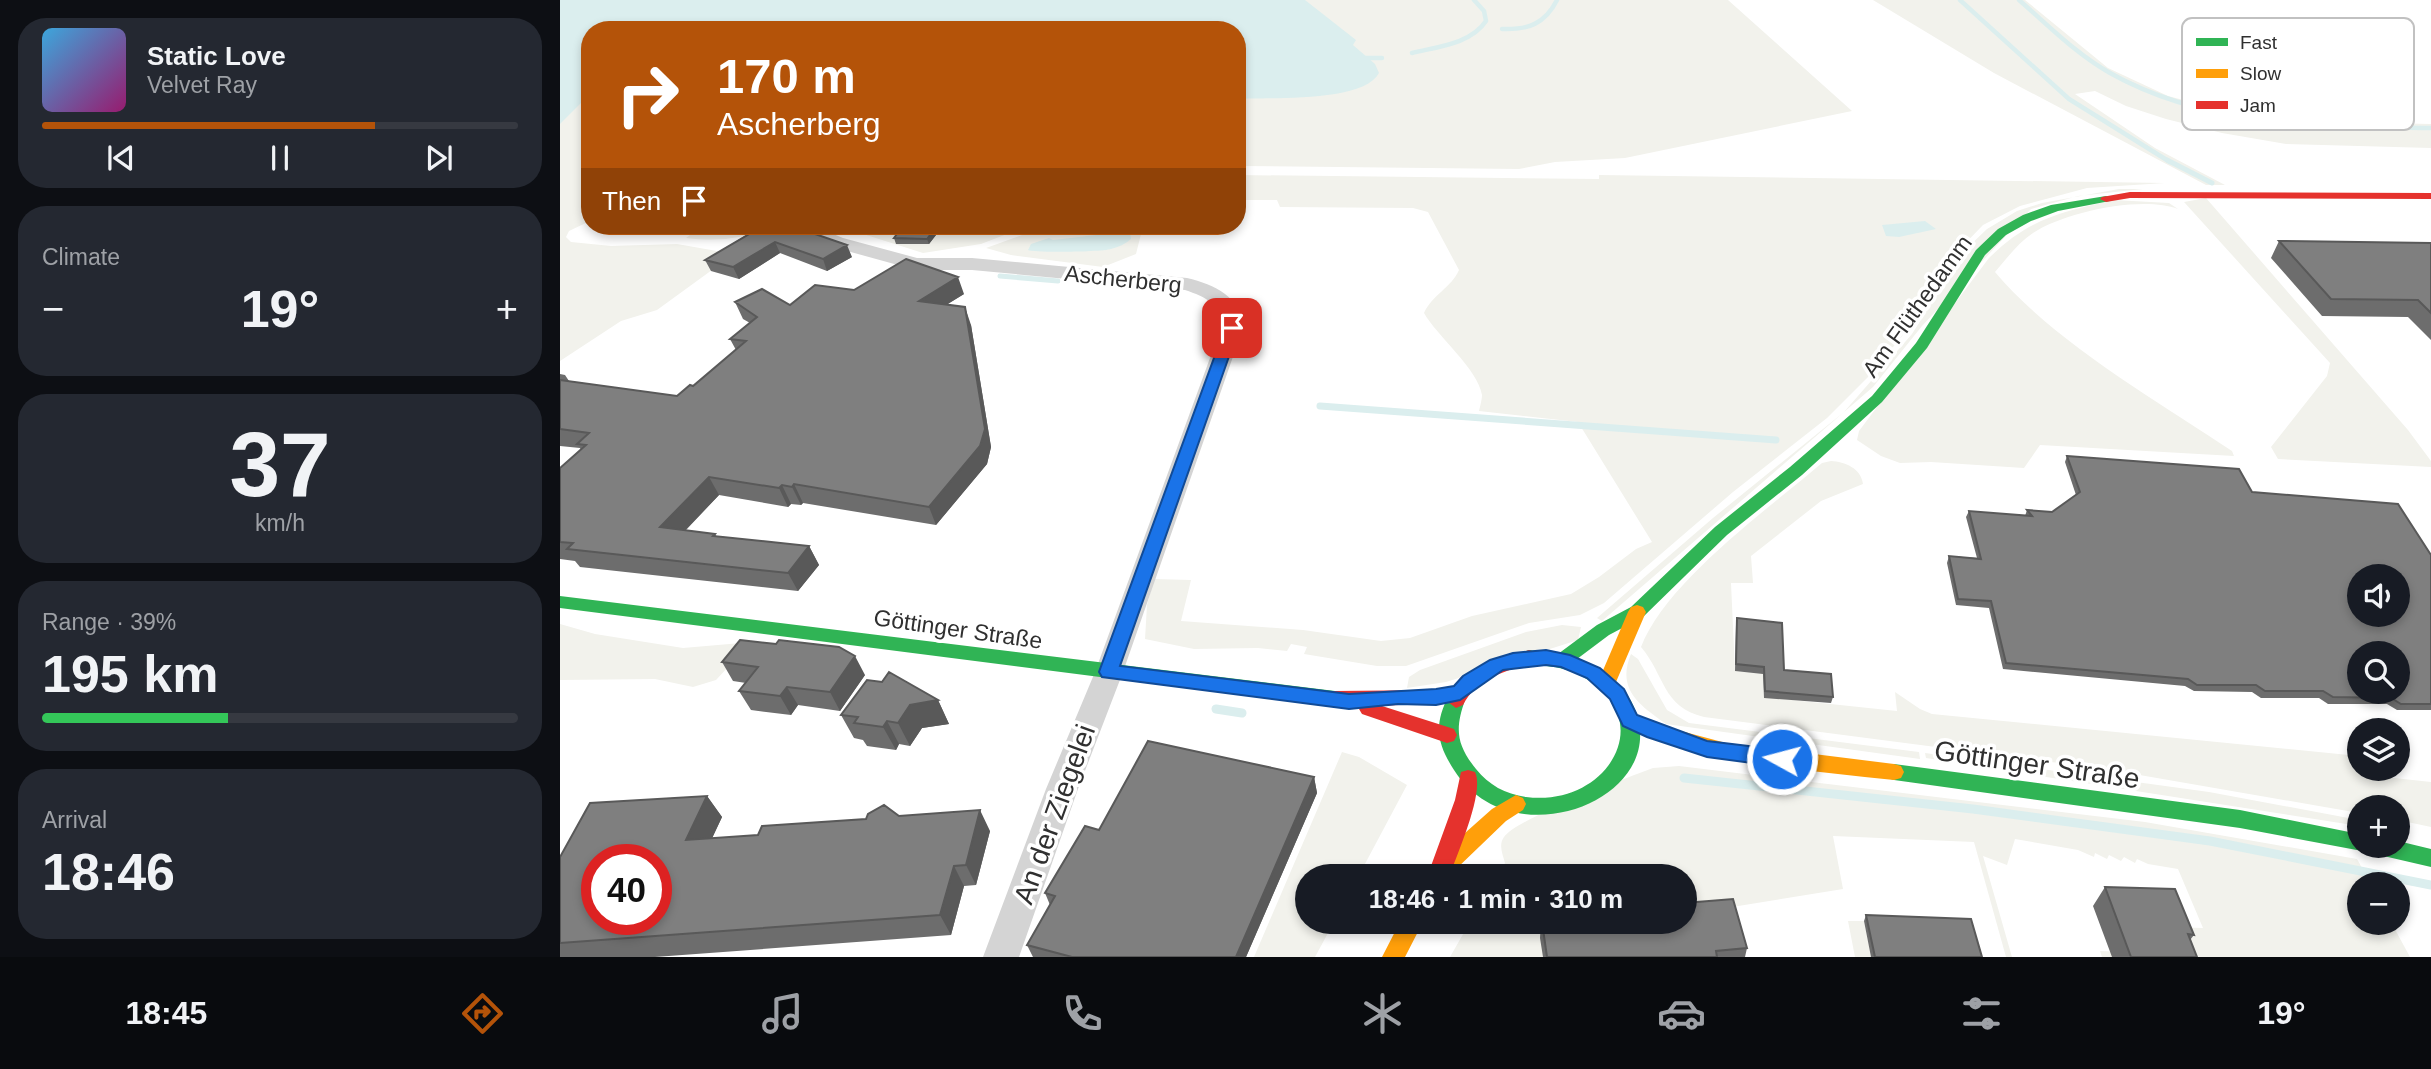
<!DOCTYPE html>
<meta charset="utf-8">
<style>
:root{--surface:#171b24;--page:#242831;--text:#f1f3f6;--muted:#9ea1a6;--line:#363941;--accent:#b45309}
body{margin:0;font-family:Arial,sans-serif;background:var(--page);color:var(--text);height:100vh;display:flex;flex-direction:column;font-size:26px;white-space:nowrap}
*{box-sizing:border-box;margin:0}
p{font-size:23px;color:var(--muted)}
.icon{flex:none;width:38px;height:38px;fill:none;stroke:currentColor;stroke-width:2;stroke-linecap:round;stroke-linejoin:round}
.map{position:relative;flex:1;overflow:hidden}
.details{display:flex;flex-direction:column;gap:18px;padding:18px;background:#0d0f14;width:560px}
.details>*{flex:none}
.guide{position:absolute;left:21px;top:21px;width:665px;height:214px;border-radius:28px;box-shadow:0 4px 10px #0003;background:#b45309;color:#fff;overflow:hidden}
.tools{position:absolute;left:1787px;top:564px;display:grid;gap:14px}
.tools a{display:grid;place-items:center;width:63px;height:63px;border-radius:50%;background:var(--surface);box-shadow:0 4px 10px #0003;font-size:35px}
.speed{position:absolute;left:21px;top:844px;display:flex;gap:14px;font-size:35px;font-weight:700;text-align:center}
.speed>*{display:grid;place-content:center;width:91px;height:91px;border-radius:50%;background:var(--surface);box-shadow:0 4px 10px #0003;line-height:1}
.speed .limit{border:10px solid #d22;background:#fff;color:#111}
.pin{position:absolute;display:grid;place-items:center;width:60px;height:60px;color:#fff;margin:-30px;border-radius:14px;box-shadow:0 4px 10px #0006}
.me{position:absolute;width:77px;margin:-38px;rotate:277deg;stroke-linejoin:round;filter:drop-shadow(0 0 5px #0008)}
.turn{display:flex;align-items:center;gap:24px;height:147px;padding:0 21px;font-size:32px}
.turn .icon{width:91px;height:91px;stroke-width:2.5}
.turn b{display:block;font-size:49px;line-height:60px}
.then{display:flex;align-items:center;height:66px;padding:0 21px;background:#0003;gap:14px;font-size:26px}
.big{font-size:52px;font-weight:800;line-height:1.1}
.details .widget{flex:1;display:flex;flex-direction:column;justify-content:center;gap:10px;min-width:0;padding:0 24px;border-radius:28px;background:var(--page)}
.details .dial{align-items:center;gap:0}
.dial b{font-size:91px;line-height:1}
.song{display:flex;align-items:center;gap:21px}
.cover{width:84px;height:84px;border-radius:10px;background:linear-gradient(135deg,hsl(200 70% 55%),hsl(320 70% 35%))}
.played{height:7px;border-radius:4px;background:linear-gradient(90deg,var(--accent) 70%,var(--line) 70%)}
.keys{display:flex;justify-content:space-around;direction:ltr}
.heat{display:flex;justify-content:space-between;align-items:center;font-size:38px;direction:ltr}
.charge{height:10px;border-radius:5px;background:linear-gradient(90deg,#34c759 39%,var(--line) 0)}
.trip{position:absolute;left:735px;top:864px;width:402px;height:70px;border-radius:35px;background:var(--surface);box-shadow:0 4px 10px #0003;font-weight:800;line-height:70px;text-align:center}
.menu{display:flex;height:112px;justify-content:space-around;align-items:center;background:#090b0e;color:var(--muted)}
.menu .icon{width:49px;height:49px}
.menu .current{color:var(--accent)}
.menu b{font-size:32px;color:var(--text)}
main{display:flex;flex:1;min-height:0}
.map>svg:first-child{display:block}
.green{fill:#f2f2ec}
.water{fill:#dbeeee}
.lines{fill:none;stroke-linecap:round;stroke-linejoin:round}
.stream-far3{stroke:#dbeeee;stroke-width:4.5}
.stream-far2{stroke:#dbeeee;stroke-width:5}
.stream-far1{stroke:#dbeeee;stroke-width:7}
.stream{stroke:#dbeeee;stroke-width:9}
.street{fill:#d4d4d4;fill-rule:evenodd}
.fast{fill:#30b455;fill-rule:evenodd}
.slow{fill:#ff9f0a;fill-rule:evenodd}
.jam{fill:#e5322d;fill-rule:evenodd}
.wall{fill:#6d6d6d}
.shaded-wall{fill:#595959}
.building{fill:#7f7f7f;stroke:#595959;stroke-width:2;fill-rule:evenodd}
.route{fill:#1a73e8;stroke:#114b97;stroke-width:2}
.labels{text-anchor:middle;stroke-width:7;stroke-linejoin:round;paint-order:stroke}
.street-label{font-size:23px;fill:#303030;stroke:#fff}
.near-street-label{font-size:28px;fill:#303030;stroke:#fff}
.key{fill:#fff;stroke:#c1c1c1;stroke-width:2}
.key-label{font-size:19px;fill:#303030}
</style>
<main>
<section class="details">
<div class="widget">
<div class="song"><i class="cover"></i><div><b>Static Love</b><p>Velvet Ray</p></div></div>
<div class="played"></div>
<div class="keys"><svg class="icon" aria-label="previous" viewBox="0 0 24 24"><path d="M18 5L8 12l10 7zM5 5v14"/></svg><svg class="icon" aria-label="pause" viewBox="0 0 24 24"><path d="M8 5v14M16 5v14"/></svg><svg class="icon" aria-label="next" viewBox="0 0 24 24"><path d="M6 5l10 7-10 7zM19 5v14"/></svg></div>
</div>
<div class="widget"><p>Climate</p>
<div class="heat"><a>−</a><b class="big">19°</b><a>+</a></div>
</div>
<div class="widget dial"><b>37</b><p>km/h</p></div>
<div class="widget"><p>Range · 39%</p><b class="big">195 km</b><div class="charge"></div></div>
<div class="widget"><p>Arrival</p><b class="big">18:46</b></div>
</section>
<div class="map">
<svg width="1871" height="957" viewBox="0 0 1871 957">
<rect width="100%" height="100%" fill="#fff"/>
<path class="green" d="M0 0H1168L1292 111 1065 158 995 162 959 169 677 166V30H30V221L9 231 6 237 11 242 51 246 117 244 174 254 97 310 61 321 0 361Z
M1313 0H1465L1548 68 1608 96 1661 110 1730 121 1871 124V148L1726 144 1662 133 1606 119 1566 106 1535 91 1515 94 1595 148 1665 185H1646L1434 73Z
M677 175 1039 179V175L1605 183 1527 188 1460 206 1423 225 1396 253 1342 336 1311 374 1267 418 1173 492 1044 603 1020 615 969 623 846 666H817L744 654 747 647 731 644 727 651 698 648 634 649 585 639 587 605 594 579 631 580 621 621 743 630 821 641 850 638 912 616 1011 594 1039 577 1076 549 1092 542 1018 422 919 411C920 407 922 399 922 395 918 369 877 336 864 313 873 294 891 288 899 270L868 212 853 208 720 207 717 200H677Z
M1559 189H1583L1518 196 1471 209 1362 326 1313 387 1042 621 1037 618 1153 518 1284 412 1352 334 1404 251 1427 229 1457 211 1482 203Z
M1646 198 1848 430 1871 461V467L1718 459 1711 447 1767 376 1770 363 1624 202Z
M1554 200 1609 203 1618 209C1583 195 1504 212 1473 233 1458 243 1447 258 1435 272 1494 342 1596 400 1672 451L1674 456 1480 445 1464 468 1371 462 1340 463 1321 456 1297 440 1299 431 1429 258C1469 218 1502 212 1554 200Z
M85 226H207C184 241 153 241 126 238L134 232Z
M278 226H468L421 244 363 253Z
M487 226H583L576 254 543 267 451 255 426 248Z
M1271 461C1285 462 1301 468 1303 484L1261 501 1191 556 1193 583H1171L1175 671 1203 673 1204 697 1337 711 1335 692 1360 709 1372 714 1799 756V768H1821L1825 777 1871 782V827L1838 820V807H1799V813L1545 769 1144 717C1102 707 1105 675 1081 647 1106 582 1208 509 1262 463Z
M0 624 35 634 123 648 181 643V653L156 680 133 687 95 679 0 680Z
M1002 625 1021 627 1018 640 886 682 847 688 849 677 860 670 966 632Z
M1071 654 1078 659 1107 710 1129 723 1359 752 1360 759 1106 724C1080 705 1056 690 1071 654Z
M782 752 799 757 847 785 798 877H747V922H774L755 957H694Z
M1365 753 1649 792 1799 820V826L1366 758Z
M1119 766 1585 822 1797 859 1811 884H1799V922H1831L1850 957H1542L1540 951 1622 954 1611 927 1643 928 1618 869 1588 864 1577 859 1575 863 1564 857 1561 861 1549 855 1547 859 1535 853 1534 857 1518 850 1455 839 1447 865 1423 856 1452 957H1446L1414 842 1273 836 1283 889 1166 908 1168 922 983 957H890L910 922H1125V877H937L945 863C943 855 938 845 944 837 957 819 1052 784 1077 774L1093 768Z
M1288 921H1304L1311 957H1295Z"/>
<path class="water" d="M0 0H745L796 40 793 45 815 64 819 73C803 103 710 97 677 99V30H362L285 27 30 30V94L0 124Z
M1365 221 1376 229 1339 237 1326 236 1322 225Z
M544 226H569L571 239C565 244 559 247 551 249 542 252 472 253 468 250L471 244 489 238 493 240 536 235 542 232Z"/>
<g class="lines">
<path class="stream-far3" d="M1400 0 1509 99 1610 162
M1459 0C1488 25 1516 54 1550 73 1648 128 1762 126 1871 128
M942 29C968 30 985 24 997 0
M852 53C876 47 911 44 926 21L924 11 914 0
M802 58H822"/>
<path class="stream-far2" d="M1607 160 1652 183
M440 276 498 281"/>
<path class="stream-far1" d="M760 406 1216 440"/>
<path class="stream" d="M656 709 682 713
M1124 778 1413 809 1650 841 1871 885"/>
<path class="street" d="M229 226H254L283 238 357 258H412L627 278C655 285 681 296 683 328L563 672 518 789 459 957H423L486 789 535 672 661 328C661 304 646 297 625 290L412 270H356L269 246 231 230Z"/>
<path class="fast" d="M1546 196 1550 197V201L1498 211 1471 221 1446 235 1425 255 1367 348 1322 402 1242 475 1167 535 1083 617 1049 635 1017 659C1040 667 1059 680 1071 701 1121 795 953 864 894 770 876 742 874 724 889 695L896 692 903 695 905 700C895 729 896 744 916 769 929 785 945 794 966 797 1051 808 1103 712 1015 673 998 665 980 667 963 662L960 657 963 652 969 650 998 654 1037 625 1071 607 1155 527 1230 467 1312 396 1356 343 1416 250 1438 229 1463 215 1491 205Z
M0 596 775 691 782 694 784 699 782 704 775 707 0 608Z
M1334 764 1680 810 1799 834V845H1838V841L1871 849V867L1802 851 1680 828 1334 780 1327 778 1324 772 1327 766Z"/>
<path class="slow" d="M1077 605 1083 607 1086 612 1056 682 1054 687 1047 689 1040 687 1038 682 1068 612 1071 607Z
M1070 712 1106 727 1166 743 1334 764 1341 766 1344 772 1341 778 1334 780C1241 770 1150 763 1063 725L1060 720 1063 715Z
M956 795 963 798 966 804 963 810 946 821 894 871 886 874 878 871 875 864 878 857 932 809Z
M840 922H863L845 957H822Z"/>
<path class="jam" d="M1570 192 1871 193V199L1570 198 1546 202 1540 199 1542 197Z
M969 650 975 652 978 657 975 662C947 671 918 677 903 705L896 708 888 702 822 706 894 729 897 735 894 741 887 743 802 714 799 709 801 706 768 704 766 699 768 694 775 691 876 690 894 686 901 677 920 666Z
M908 770 915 772C925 792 897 854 889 877H867L895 800 901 772Z"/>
</g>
<path class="wall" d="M343 226H383L369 244H336L334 238Z
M198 228 292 257 267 271 220 253 179 279 151 271 145 260Z
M1719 241 1871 243V340L1848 317 1762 316 1711 258Z
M294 290 404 294 386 305 411 325 431 447 427 464 376 525 243 503 241 505 231 504 228 507 159 495 126 530 155 534 156 536 249 546 259 565 238 591 20 567 15 561 0 559V468L21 450 20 448 0 446V374L5 375 9 381 117 396 133 386 176 350 170 339 190 323 183 319 175 302 230 305Z
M1507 456 1692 492 1871 555V710H1837L1827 704H1768L1759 698H1701L1692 692 1634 691 1625 686 1443 669 1429 608 1396 605 1387 563 1389 556 1417 558 1406 517 1409 511 1465 516 1467 510 1492 512 1516 495 1505 462Z
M1177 618 1224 670 1273 697 1271 703 1204 698 1203 674 1175 671 1176 625Z
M162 662 305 675 280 711 238 705 231 715 191 710 179 691 186 683 173 681Z
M378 700 389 724 362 728 350 746 339 744 336 750 307 746 303 740 294 738 281 715Z
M754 777 757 793 686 957H473L467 945 490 905 485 893 539 830Z
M147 796 162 817 152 838 198 835 339 816 430 831 416 885 404 886 391 935 95 957H0V857Z
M1545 887 1634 935 1630 940 1637 957H1552L1533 906Z
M1306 915 1422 957H1311L1304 921Z
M981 922H1125L1187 948 1185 957H983L980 938Z"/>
<path class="shaded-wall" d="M377 226H383L369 244 367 239Z
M215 242 220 253 179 279 173 267Z
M287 245 292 257 267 271 263 259Z
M398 277 404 294 365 318 359 301Z
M405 307 411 325 431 447 427 464 376 525 369 507Z
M149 477 159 495 111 545 100 527Z
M234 484 243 503 241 505 232 487Z
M222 485 231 504 228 507 219 488Z
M249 546 259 565 238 591 228 573Z
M295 656 305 675 280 711 270 692Z
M227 687 238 705 231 715 220 696Z
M378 700 389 724 362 728 350 746 338 723 350 705Z
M327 721 339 744 336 750 323 727Z
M754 777 757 793 686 957H676Z
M147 796 162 817 142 860 126 840Z
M420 810 430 831 416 885 406 865Z
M394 866 404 886 391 935 380 915Z"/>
<path class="building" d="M203 226H232L287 245 263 259 215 242 173 267 145 260Z
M343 226H377L367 239 334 238Z
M1719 241 1871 243V313L1858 300 1771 299Z
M346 259 398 277 359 301 405 307 425 429 420 446 369 507 234 484 232 487 222 485 219 488 149 477 100 527 155 534 153 536 249 546 228 573 7 549 13 543 0 542V468L26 445 17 444 29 433 0 429V380L117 396 130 385 133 386 186 341 170 339 197 317 175 302 202 289 230 305 255 285 294 290Z
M1507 456 1679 469 1692 492 1838 504 1871 555V704H1841L1831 698 1773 697 1763 691H1705L1696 685H1637L1628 679 1446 663 1431 601 1398 599 1389 556 1421 559 1409 511 1472 516 1467 510 1492 512 1520 492ZM1799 576H1838V614H1799ZM1799 653H1838V691H1799Z
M1177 618 1222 623 1224 670 1271 674 1273 697 1205 691 1204 667 1176 664Z
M180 640 216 644 219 640 279 647 295 656 270 692 227 687 220 696 179 691 198 667 162 662Z
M329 672 378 700 350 705 338 723 327 721 323 727 294 723 298 717 281 715 307 680 322 682Z
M588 741 754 777 676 957H512L467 945 495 896 485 893 525 826 539 830Z
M147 796 126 840 198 835 202 826 306 819 308 814 324 805 339 816 420 810 406 865 394 866 380 915 0 943V857L30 803ZM37 859H96V919H37Z
M1545 887 1615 889 1634 935 1628 934 1637 957H1571Z
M1173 899 1187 948 1156 951 1157 957H987L982 922H1125V903Z
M1306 915 1411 919 1422 957H1315Z"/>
<path class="route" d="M672 324 679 328 560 666 789 694 876 689 894 686 903 676 930 660 953 653 986 650 1010 655 1040 668 1064 689 1077 715 1147 741 1222 750 1229 753 1232 759 1229 765 1222 767 1147 757 1087 737 1063 726 1050 699 1027 678 1001 667 986 665 943 670 900 700 876 705 838 704 789 709 542 677 539 672 665 328Z"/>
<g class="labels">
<g class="street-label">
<text transform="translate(563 279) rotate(6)" y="8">Ascherberg</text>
<text transform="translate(1357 306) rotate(-54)" y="8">Am Flüthedamm</text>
<text transform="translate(398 629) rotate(8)" y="8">Göttinger Straße</text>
</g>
<g class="near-street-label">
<text transform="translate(1477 764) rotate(8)" y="10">Göttinger Straße</text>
<text transform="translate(494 814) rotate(-70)" y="10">An der Ziegelei</text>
</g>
</g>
<rect x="1622" y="18" width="232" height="112" rx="10" class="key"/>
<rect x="1636" y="38" width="32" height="8" fill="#30b455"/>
<rect x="1636" y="69" width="32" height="9" fill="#ff9f0a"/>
<rect x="1636" y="101" width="32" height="8" fill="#e5322d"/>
<g class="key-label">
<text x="1680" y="49">Fast</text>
<text x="1680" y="80">Slow</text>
<text x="1680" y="112">Jam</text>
</g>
</svg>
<div class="tools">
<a><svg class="icon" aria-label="sound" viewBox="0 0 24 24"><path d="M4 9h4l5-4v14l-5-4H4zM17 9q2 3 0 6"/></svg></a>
<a><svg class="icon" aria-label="search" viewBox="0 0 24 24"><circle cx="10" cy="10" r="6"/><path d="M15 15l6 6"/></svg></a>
<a><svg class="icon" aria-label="layers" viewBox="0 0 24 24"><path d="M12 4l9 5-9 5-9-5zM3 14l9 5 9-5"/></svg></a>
<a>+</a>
<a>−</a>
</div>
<div class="speed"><div class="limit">40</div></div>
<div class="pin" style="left:672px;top:328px;background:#d93025"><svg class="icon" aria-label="arrive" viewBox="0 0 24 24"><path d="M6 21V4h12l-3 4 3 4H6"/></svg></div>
<svg class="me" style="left:1222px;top:759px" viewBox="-20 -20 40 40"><circle r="17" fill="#1a73e8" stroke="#fff" stroke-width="3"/><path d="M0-11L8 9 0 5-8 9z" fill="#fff"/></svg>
<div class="trip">18:46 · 1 min · 310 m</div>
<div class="guide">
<div class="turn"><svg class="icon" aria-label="right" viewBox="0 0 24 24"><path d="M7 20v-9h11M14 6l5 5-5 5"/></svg><div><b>170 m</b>Ascherberg</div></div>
<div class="then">Then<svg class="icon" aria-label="arrive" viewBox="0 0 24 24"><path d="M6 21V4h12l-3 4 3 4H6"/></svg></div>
</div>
</div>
</main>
<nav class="menu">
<b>18:45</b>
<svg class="icon current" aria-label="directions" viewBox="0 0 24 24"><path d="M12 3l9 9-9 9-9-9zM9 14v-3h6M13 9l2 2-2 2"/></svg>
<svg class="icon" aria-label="music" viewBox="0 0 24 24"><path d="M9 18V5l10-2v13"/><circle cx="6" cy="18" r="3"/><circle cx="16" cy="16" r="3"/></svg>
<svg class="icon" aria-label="phone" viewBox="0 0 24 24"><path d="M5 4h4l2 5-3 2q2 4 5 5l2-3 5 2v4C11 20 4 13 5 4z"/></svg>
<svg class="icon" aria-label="climate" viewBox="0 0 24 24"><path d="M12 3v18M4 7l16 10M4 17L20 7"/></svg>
<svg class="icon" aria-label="car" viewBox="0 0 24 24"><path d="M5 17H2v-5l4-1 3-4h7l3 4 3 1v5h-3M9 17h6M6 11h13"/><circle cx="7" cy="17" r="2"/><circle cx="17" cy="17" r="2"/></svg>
<svg class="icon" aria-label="filters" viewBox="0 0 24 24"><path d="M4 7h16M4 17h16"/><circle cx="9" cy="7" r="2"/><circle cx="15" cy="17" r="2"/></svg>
<b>19°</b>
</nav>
